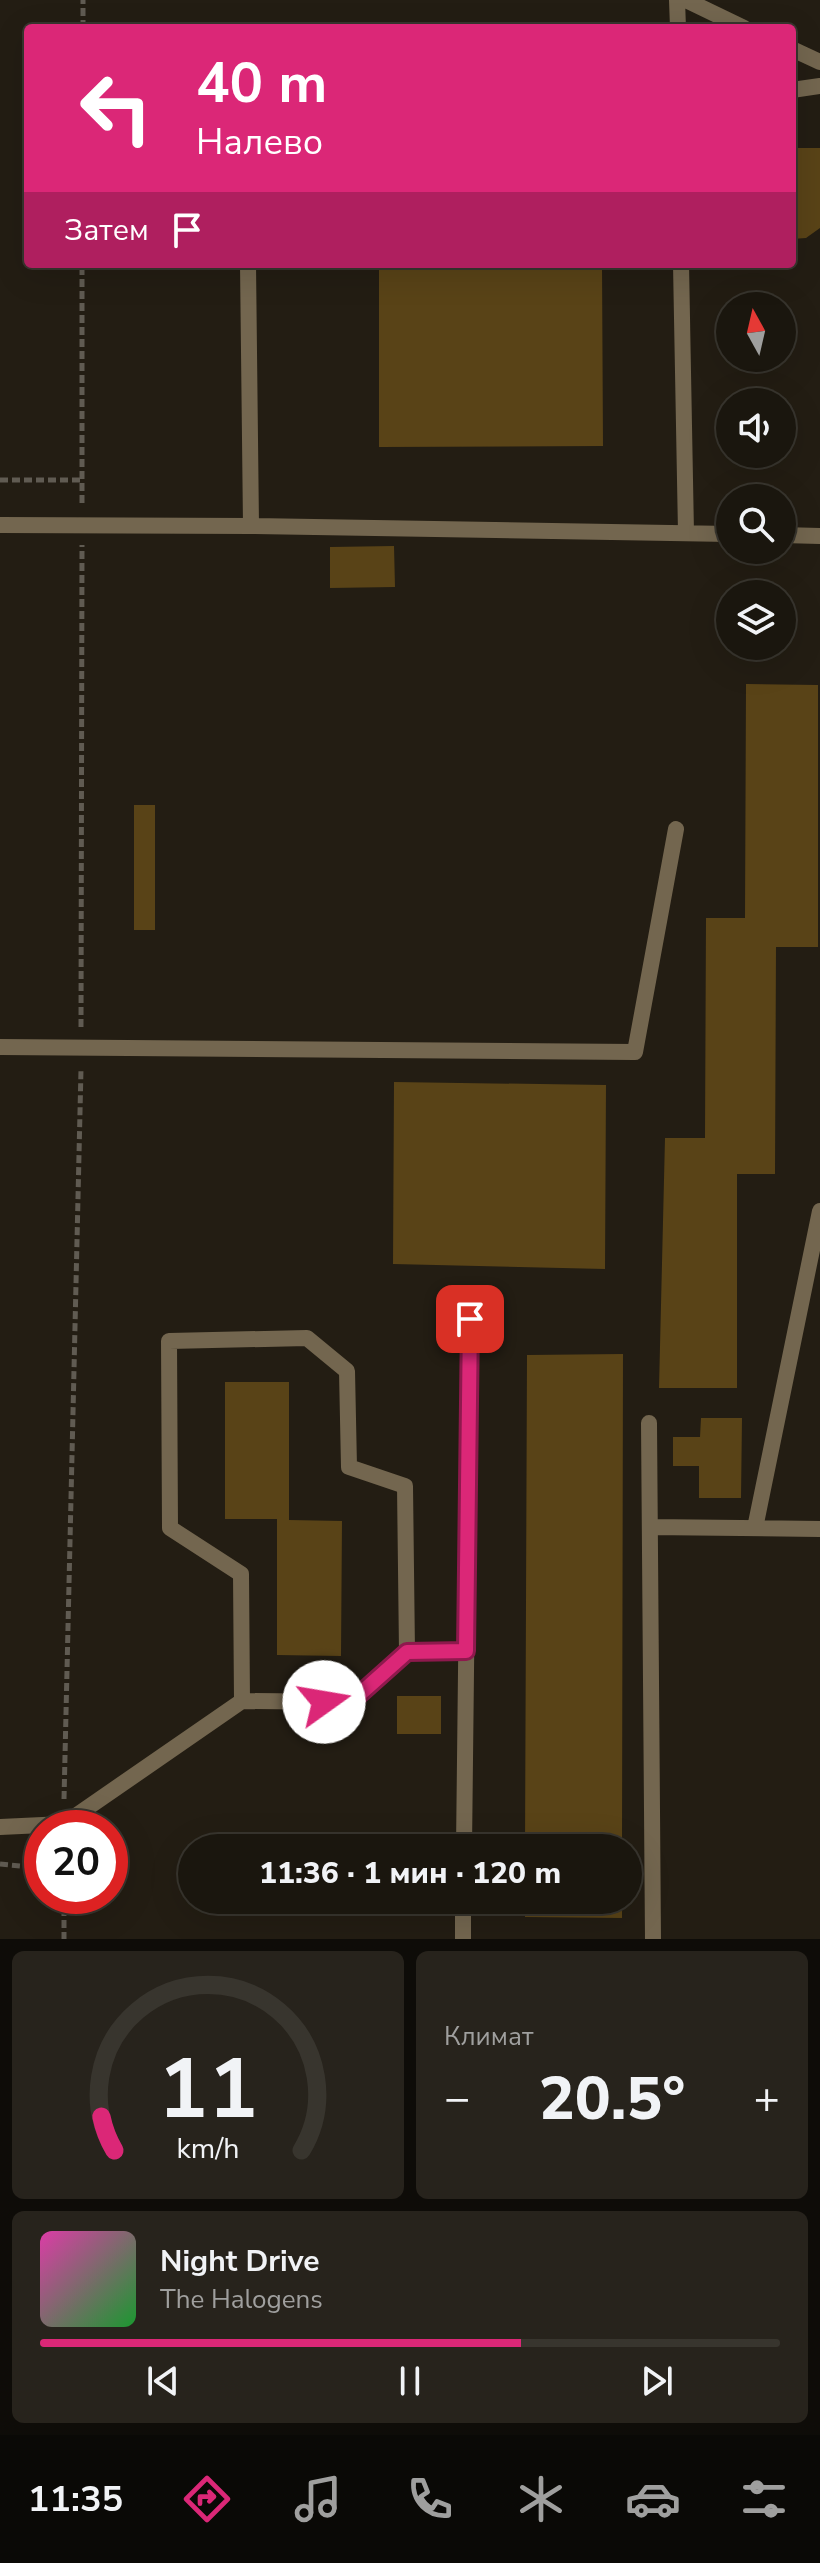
<!DOCTYPE html>
<html lang="ru">
<meta charset="utf-8">
<style>
:root{--surface:#1a160e;--page:#27231c;--text:#f1f3f6;--muted:#9f9f9e;--line:#38352e;--accent:#db2777}
body{margin:0;font-family:"Nunito Sans",sans-serif;background:var(--page);color:var(--text);height:100vh;display:flex;flex-direction:column;font-size:30px;white-space:nowrap}
*{box-sizing:border-box;margin:0}
p{font-size:26px;color:var(--muted)}
.icon{flex:none;width:44px;height:44px;fill:none;stroke:currentColor;stroke-width:2;stroke-linecap:round;stroke-linejoin:round}
.map{position:relative;height:1939px;overflow:hidden}
.drawer{display:flex;flex-direction:column;gap:12px;padding:12px;background:#0e0c08;flex:1}
.drawer>*{flex:none}
.banner{position:absolute;left:24px;top:24px;width:772px;height:244px;border-radius:8px;box-shadow:0 8px 32px #0002,0 0 0 2px var(--line);background:#db2777;color:#fff;overflow:hidden}
.needle{width:52px;rotate:352deg}
.tools{position:absolute;left:716px;top:292px;display:grid;gap:16px}
.tools a{display:grid;place-items:center;width:80px;height:80px;border-radius:50%;background:var(--surface);box-shadow:0 8px 32px #0002,0 0 0 2px var(--line);font-size:40px}
.speed{position:absolute;left:24px;top:1810px;display:flex;gap:16px;font-size:40px;font-weight:700;text-align:center}
.speed>*{display:grid;place-content:center;width:104px;height:104px;border-radius:50%;background:var(--surface);box-shadow:0 8px 32px #0002,0 0 0 2px var(--line);line-height:1}
.speed .limit{border:12px solid #d22;background:#fff;color:#111}
.pin{position:absolute;display:grid;place-items:center;width:68px;height:68px;color:#fff;margin:-34px;border-radius:16px;box-shadow:0 4px 12px #0006}
.me{position:absolute;width:88px;margin:-44px;rotate:77deg;stroke-linejoin:round;filter:drop-shadow(0 0 6px #0008)}
.turn{display:flex;align-items:center;gap:28px;height:168px;padding:0 40px;font-size:36px}
.turn .icon{width:104px;height:104px;stroke-width:2.5}
.turn b{display:block;font-size:56px;line-height:68px}
.then{display:flex;align-items:center;height:76px;padding:0 40px;background:#0003;gap:16px;font-size:30px}
.big{font-size:60px;font-weight:800;line-height:1.1}
.drawer .widget{flex:1;display:flex;flex-direction:column;justify-content:center;gap:12px;min-width:0;padding:0 28px;border-radius:12px;background:var(--page)}
.drawer .dial{align-items:center;gap:0}
.dial svg{height:208px;overflow:visible;fill:none;stroke:var(--line);stroke-width:7;stroke-linecap:round;text-anchor:middle}
.dial text{fill:var(--text);stroke:none}
.song{display:flex;align-items:center;gap:24px}
.cover{width:96px;height:96px;border-radius:12px;background:linear-gradient(135deg,hsl(320 70% 55%),hsl(130 70% 35%))}
.played{height:8px;border-radius:4px;background:linear-gradient(90deg,var(--accent) 65%,var(--line) 65%)}
.keys{display:flex;justify-content:space-around;direction:ltr}
.heat{display:flex;justify-content:space-between;align-items:center;font-size:44px;direction:ltr}
.drawer .tiles{flex:1;display:grid;gap:12px;grid-template-columns:1fr 1fr}
.widget:last-child{grid-column:span 2}
.trip{position:absolute;left:178px;top:1834px;width:464px;height:80px;border-radius:40px;background:var(--surface);box-shadow:0 8px 32px #0002,0 0 0 2px var(--line);font-weight:800;line-height:80px;text-align:center}
.tab-bar{display:flex;height:128px;justify-content:space-around;align-items:center;background:#0a0906;color:var(--muted)}
.tab-bar .icon{width:56px;height:56px}
.tab-bar .on{color:var(--accent)}
.tab-bar b{font-size:36px;color:var(--text)}
.map>svg:first-child{display:block}
.building{fill:#594317}
.lines{fill:none;stroke-linecap:round;stroke-linejoin:round}
.path{stroke:#605b52;stroke-width:5;stroke-dasharray:8 4;stroke-linecap:butt}
.service{stroke:#73664f;stroke-width:16}
.route-casing{stroke:#8e194d;stroke-width:20}
.route{stroke:#db2777;stroke-width:14}
</style>
<div class="map">
<svg width="820" height="1939" viewBox="0 0 820 1939">
<rect width="100%" height="100%" fill="#231d13"/>
<path class="building" d="M792 148H820V228L806 238 792 239Z
M379 264H602L603 446 379 447Z
M394 546 395 587 330 588V547Z
M746 684 818 685V947H776L775 1174H737V1388H659L665 1138H705L706 918H745Z
M134 805H155V930H134Z
M394 1082 606 1085 605 1269 393 1264Z
M623 1354 622 1848H525L527 1355Z
M225 1382H289V1520L342 1521 341 1656 277 1655V1519H225Z
M701 1418H742L741 1498H699V1466H673V1437H700Z
M397 1696H441V1734H397Z
M525 1900H622V1918L525 1917Z"/>
<g class="lines">
<path class="path" d="M83 28V0
M0 480H82
M82 503V264
M81 1027 82 545
M64 1799 81 1069
M0 1864 42 1868
M64 1896V1939"/>
<path class="service" d="M677 0 678 28
M686 0 744 28
M792 49 820 62
M792 90 820 86
M248 264 251 526
M681 264 686 533
M0 525 251 526 730 534
M782 535 820 536
M0 1047 635 1052 676 829
M649 1423 653 1939
M650 1527 820 1529
M755 1528 820 1211
M407 1652 466 1651
M0 1827 64 1824 242 1701 351 1702 407 1652 405 1486 349 1467 347 1371 307 1338 169 1341 170 1528 241 1574 242 1701
M464 1848 470 1319
M463 1939V1900"/>
</g>
<g class="lines">
<g class="route-casing">
<path id="route" d="M324 1702H351L407 1652 466 1651 470 1319"/>
</g>
<use href="#route" class="route"/>
</g>
</svg>
<div class="tools">
<a><svg class="needle" viewBox="-14 -14 28 28"><path d="M0-13l5 13h-10z" fill="#e53935"/><path d="M0 13l5-13h-10z" fill="#9f9f9e"/></svg></a>
<a><svg class="icon" aria-label="sound" viewBox="0 0 24 24"><path d="M4 9h4l5-4v14l-5-4H4zM17 9q2 3 0 6"/></svg></a>
<a><svg class="icon" aria-label="search" viewBox="0 0 24 24"><circle cx="10" cy="10" r="6"/><path d="M15 15l6 6"/></svg></a>
<a><svg class="icon" aria-label="layers" viewBox="0 0 24 24"><path d="M12 4l9 5-9 5-9-5zM3 14l9 5 9-5"/></svg></a>
</div>
<div class="speed"><div class="limit">20</div></div>
<div class="pin" style="left:470px;top:1319px;background:#d93025"><svg class="icon" aria-label="arrive" viewBox="0 0 24 24"><path d="M6 21V4h12l-3 4 3 4H6"/></svg></div>
<svg class="me" style="left:324px;top:1702px" viewBox="-20 -20 40 40"><circle r="19" fill="#fff"/><path d="M0-13L10 11 0 6-10 11z" fill="#db2777"/></svg>
<div class="trip">11:36 · 1 мин · 120 m</div>
<div class="banner">
<div class="turn"><svg class="icon" aria-label="left" viewBox="0 0 24 24"><path d="M17 20v-9H6M10 6l-5 5 5 5"/></svg><div><b>40 m</b>Налево</div></div>
<div class="then">Затем<svg class="icon" aria-label="arrive" viewBox="0 0 24 24"><path d="M6 21V4h12l-3 4 3 4H6"/></svg></div>
</div>
</div>
<section class="drawer">
<div class="tiles">
<div class="widget dial"><svg viewBox="0 0 100 80">
<path d="M14 69A42 42 0 1 1 86 69"/>
<path d="M14 69A42 42 0 0 1 9 56" stroke="#db2777"/>
<text x="50" y="56" font-size="32" font-weight="700">11</text>
<text x="50" y="72" font-size="11">km/h</text>
</svg></div>
<div class="widget"><p>Климат</p>
<div class="heat"><a>−</a><b class="big">20.5°</b><a>+</a></div>
</div>
<div class="widget">
<div class="song"><i class="cover"></i><div><b>Night Drive</b><p>The Halogens</p></div></div>
<div class="played"></div>
<div class="keys"><svg class="icon" aria-label="previous" viewBox="0 0 24 24"><path d="M18 5L8 12l10 7zM5 5v14"/></svg><svg class="icon" aria-label="pause" viewBox="0 0 24 24"><path d="M8 5v14M16 5v14"/></svg><svg class="icon" aria-label="next" viewBox="0 0 24 24"><path d="M6 5l10 7-10 7zM19 5v14"/></svg></div>
</div>
</div>
</section>
<nav class="tab-bar">
<b>11:35</b>
<svg class="icon on" aria-label="directions" viewBox="0 0 24 24"><path d="M12 3l9 9-9 9-9-9zM9 14v-3h6M13 9l2 2-2 2"/></svg>
<svg class="icon" aria-label="music" viewBox="0 0 24 24"><path d="M9 18V5l10-2v13"/><circle cx="6" cy="18" r="3"/><circle cx="16" cy="16" r="3"/></svg>
<svg class="icon" aria-label="phone" viewBox="0 0 24 24"><path d="M5 4h4l2 5-3 2q2 4 5 5l2-3 5 2v4C11 20 4 13 5 4z"/></svg>
<svg class="icon" aria-label="climate" viewBox="0 0 24 24"><path d="M12 3v18M4 7l16 10M4 17L20 7"/></svg>
<svg class="icon" aria-label="car" viewBox="0 0 24 24"><path d="M5 17H2v-5l4-1 3-4h7l3 4 3 1v5h-3M9 17h6M6 11h13"/><circle cx="7" cy="17" r="2"/><circle cx="17" cy="17" r="2"/></svg>
<svg class="icon" aria-label="filters" viewBox="0 0 24 24"><path d="M4 7h16M4 17h16"/><circle cx="9" cy="7" r="2"/><circle cx="15" cy="17" r="2"/></svg>
</nav>
